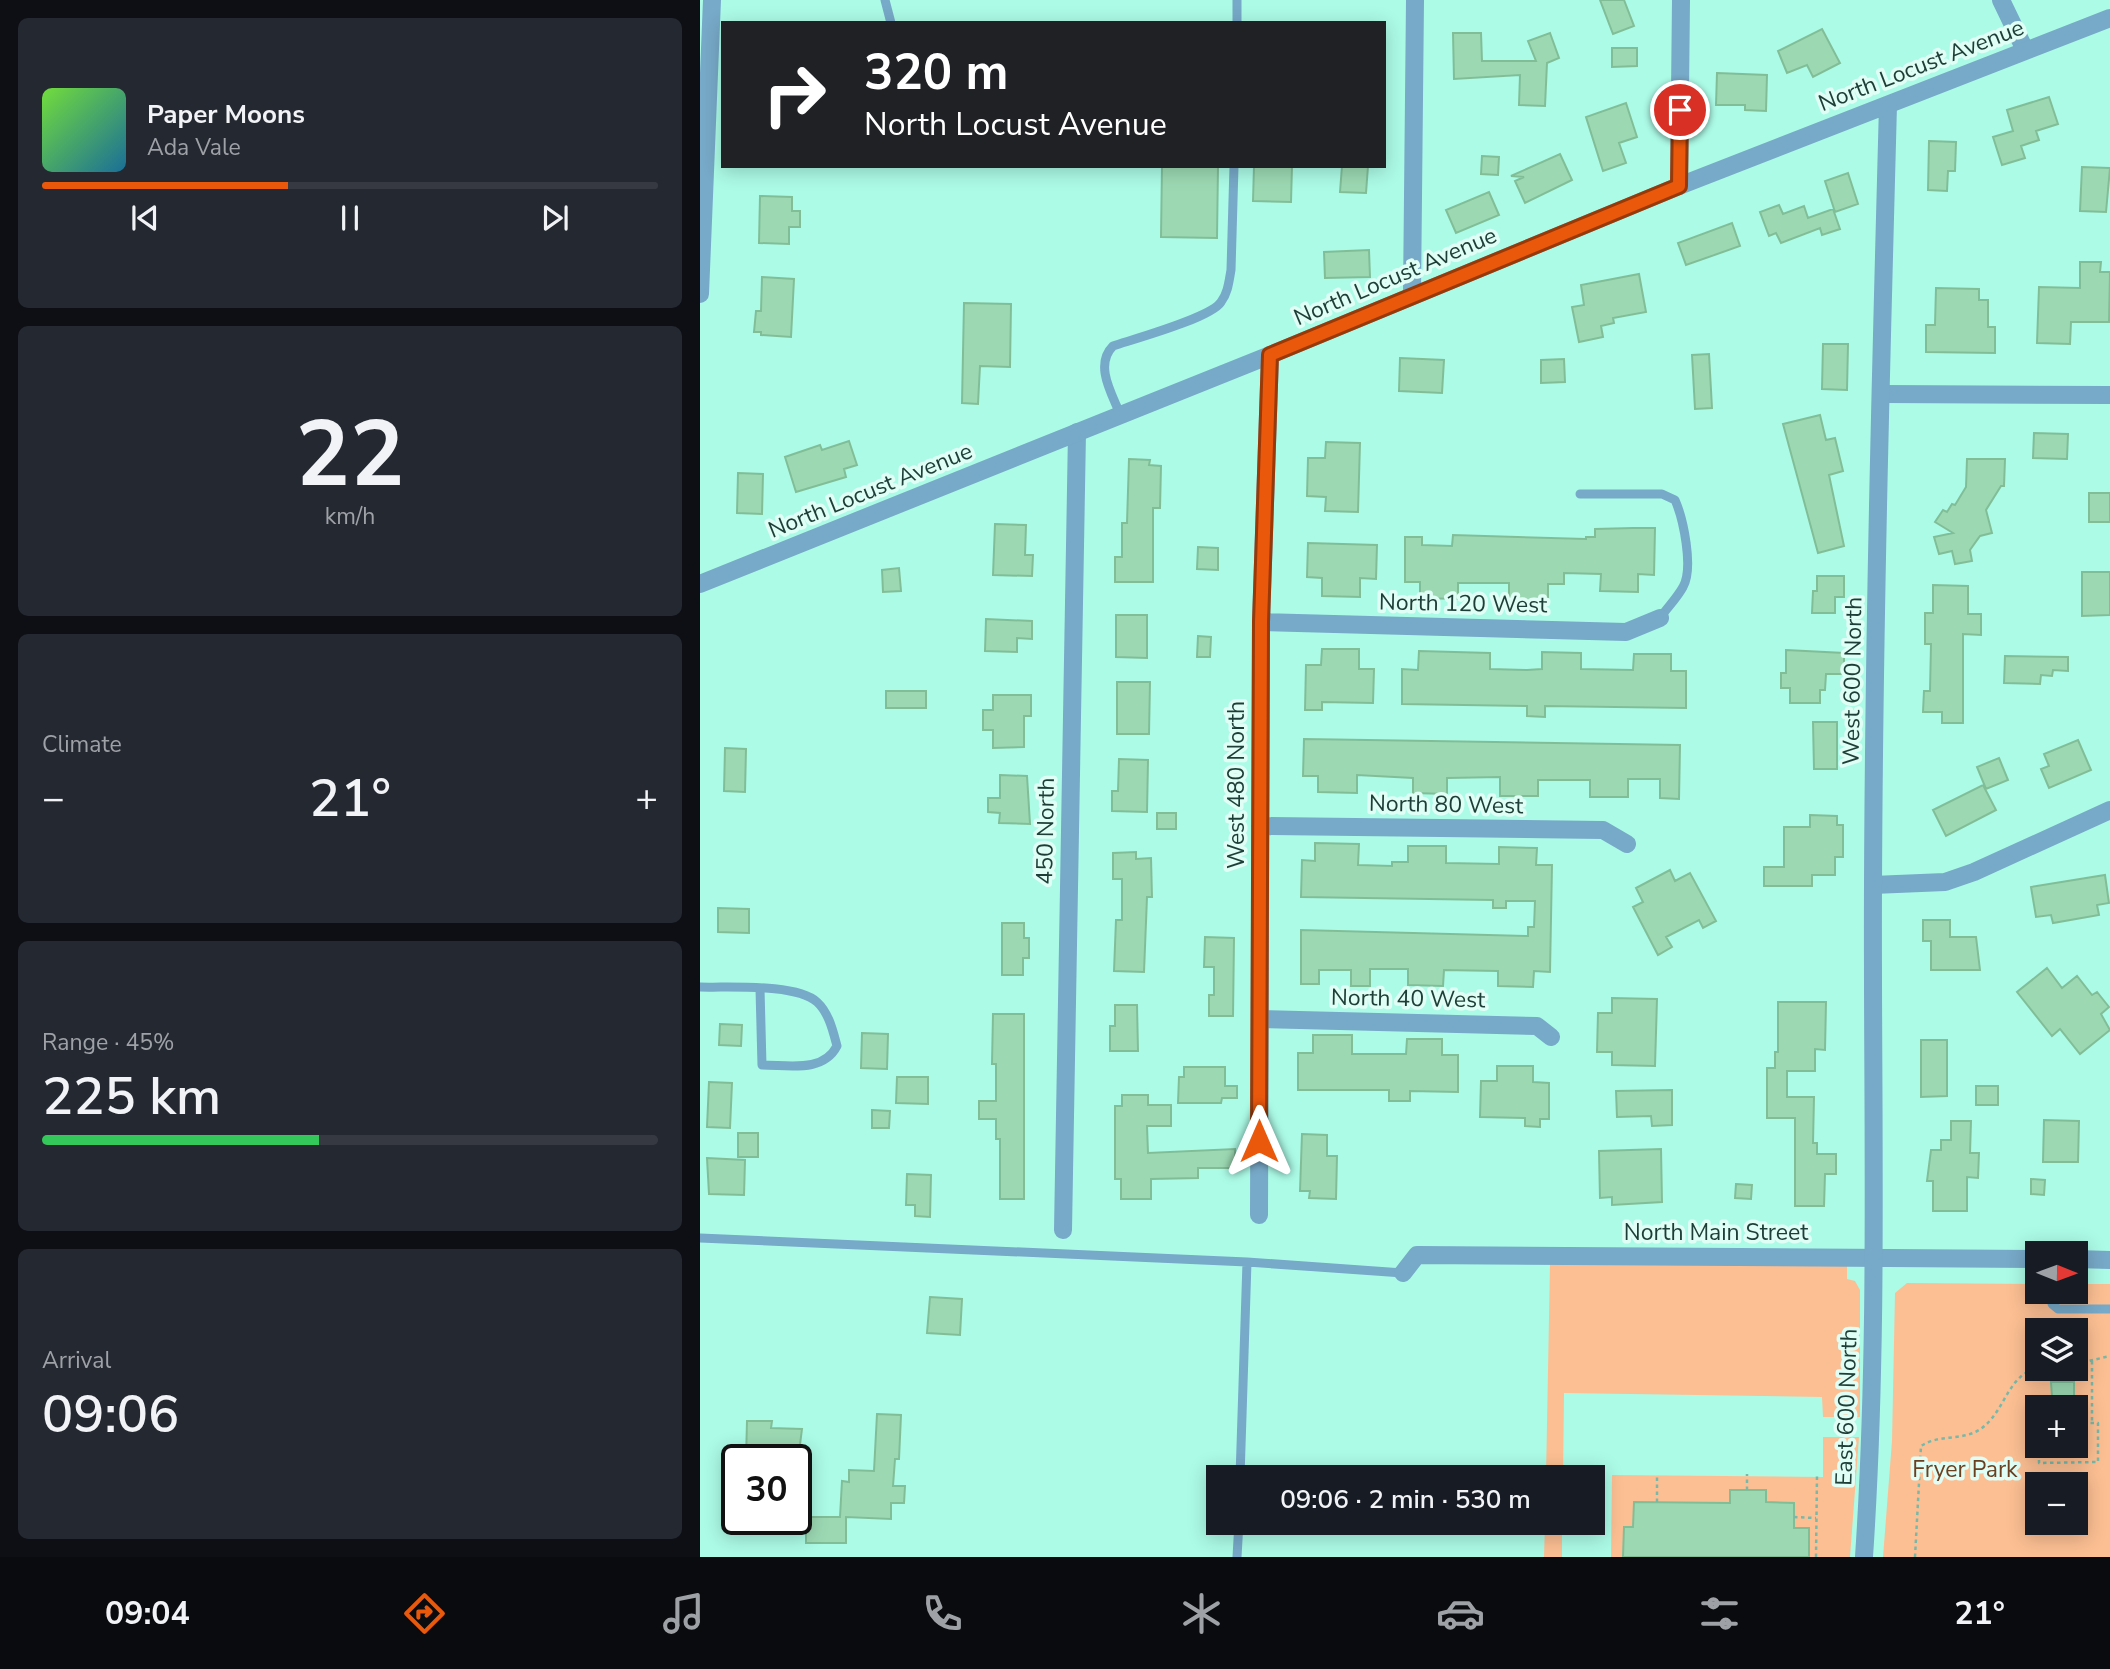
<!DOCTYPE html>
<meta charset="utf-8">
<style>
:root{--surface:#171b24;--page:#242831;--text:#f1f3f6;--muted:#9ea1a6;--line:#363941;--accent:#ea580c}
body{margin:0;font-family:"Nunito Sans",sans-serif;background:var(--page);color:var(--text);height:100vh;display:flex;flex-direction:column;font-size:26px;white-space:nowrap}
*{box-sizing:border-box;margin:0}
p{font-size:23px;color:var(--muted)}
.icon{flex:none;width:38px;height:38px;fill:none;stroke:currentColor;stroke-width:2;stroke-linecap:round;stroke-linejoin:round}
.map{position:relative;flex:1;overflow:hidden}
.details{display:flex;flex-direction:column;gap:18px;padding:18px;background:#0d0f14;width:700px}
.details>*{flex:none}
.banner{position:absolute;left:21px;top:21px;width:665px;height:147px;border-radius:0px;box-shadow:0 4px 18px #0003;background:#202124;color:#fff;overflow:hidden}
.needle{width:46px;rotate:91deg}
.buttons{position:absolute;left:1325px;top:1241px;display:grid;gap:14px}
.buttons a{display:grid;place-items:center;width:63px;height:63px;border-radius:0px;background:var(--surface);box-shadow:0 4px 18px #0003;font-size:35px}
.speed{position:absolute;left:21px;top:1444px;display:flex;gap:14px;font-size:35px;font-weight:700;text-align:center}
.speed>*{display:grid;place-content:center;width:91px;height:91px;border-radius:50%;background:var(--surface);box-shadow:0 4px 18px #0003;line-height:1}
.speed .limit{border:4px solid #111;border-radius:10px;background:#fff;color:#111}
.pin{position:absolute;display:grid;place-items:center;width:60px;height:60px;color:#fff;margin:-30px;border:4px solid #fff;border-radius:50%;box-shadow:0 2px 7px #0007}
.me{position:absolute;width:77px;margin:-38px;rotate:0deg;stroke-linejoin:round;filter:drop-shadow(0 0 5px #0008)}
.turn{display:flex;align-items:center;gap:24px;height:147px;padding:0 28px;font-size:32px}
.turn .icon{width:91px;height:91px;stroke-width:2.5}
.turn b{display:block;font-size:49px;line-height:60px}
.big{font-size:52px;font-weight:600;line-height:1.1}
.details .widget{flex:1;display:flex;flex-direction:column;justify-content:center;gap:10px;min-width:0;padding:0 24px;border-radius:10px;background:var(--page)}
.details .dial{align-items:center;gap:0}
.dial b{font-size:91px;line-height:1}
.song{display:flex;align-items:center;gap:21px}
.cover{width:84px;height:84px;border-radius:10px;background:linear-gradient(135deg,hsl(100 70% 55%),hsl(200 70% 35%))}
.played{height:7px;border-radius:4px;background:linear-gradient(90deg,var(--accent) 40%,var(--line) 40%)}
.keys{display:flex;justify-content:space-around;direction:ltr}
.heat{display:flex;justify-content:space-between;align-items:center;font-size:38px;direction:ltr}
.charge{height:10px;border-radius:5px;background:linear-gradient(90deg,#34c759 45%,var(--line) 0)}
.trip{position:absolute;left:506px;top:1465px;width:399px;height:70px;border-radius:0px;background:var(--surface);box-shadow:0 4px 18px #0003;font-weight:600;line-height:70px;text-align:center}
.dock{display:flex;height:112px;justify-content:space-around;align-items:center;background:#090b0e;color:var(--muted)}
.dock .icon{width:49px;height:49px}
.dock .selected{color:var(--accent)}
.dock b{font-size:32px;color:var(--text)}
main{display:flex;flex:1;min-height:0}
.map>svg:first-child{display:block}
.green{fill:#fcbf93;fill-rule:evenodd}
.building{fill:#9cd9b3;stroke:#81be98;stroke-width:2}
.lines{fill:none;stroke-linecap:round;stroke-linejoin:round}
.path{stroke:#79b8a8;stroke-width:2.5;stroke-dasharray:3.5 3.5;stroke-linecap:butt}
.service{stroke:#77a9c8;stroke-width:9}
.minor{stroke:#77a9c8;stroke-width:18}
.tertiary{stroke:#77a9c8;stroke-width:18}
.route-casing{stroke:#983908;stroke-width:18}
.route{stroke:#ea580c;stroke-width:12}
.labels{text-anchor:middle;stroke-width:7;stroke-linejoin:round;paint-order:stroke}
.street-label{font-size:23px;fill:#1d3e36;stroke:#e0fef5}
.park-label{font-size:23px;fill:#6a4020;stroke:#e0fef5}
</style>
<main>
<section class="details">
<div class="widget">
<div class="song"><i class="cover"></i><div><b>Paper Moons</b><p>Ada Vale</p></div></div>
<div class="played"></div>
<div class="keys"><svg class="icon" aria-label="previous" viewBox="0 0 24 24"><path d="M18 5L8 12l10 7zM5 5v14"/></svg><svg class="icon" aria-label="pause" viewBox="0 0 24 24"><path d="M8 5v14M16 5v14"/></svg><svg class="icon" aria-label="next" viewBox="0 0 24 24"><path d="M6 5l10 7-10 7zM19 5v14"/></svg></div>
</div>
<div class="widget dial"><b>22</b><p>km/h</p></div>
<div class="widget"><p>Climate</p>
<div class="heat"><a>−</a><b class="big">21°</b><a>+</a></div>
</div>
<div class="widget"><p>Range · 45%</p><b class="big">225 km</b><div class="charge"></div></div>
<div class="widget"><p>Arrival</p><b class="big">09:06</b></div>
</section>
<div class="map">
<svg width="1410" height="1557" viewBox="0 0 1410 1557">
<rect width="100%" height="100%" fill="#acfbe7"/>
<path class="green" d="M850 1264H1147V1279L1155 1281 1160 1290V1417H1123L1122 1397 864 1393 863 1477H846Z
M1207 1283 1337 1284V1292H1376V1284H1410V1557H1183L1192 1441 1195 1293ZM1337 1330H1376V1368H1337ZM1337 1407H1376V1446H1337ZM1337 1484H1376V1522H1337Z
M1123 1437H1159L1150 1557H911L912 1475 1123 1477Z
M845 1523H862V1557H844Z"/>
<path class="building" d="M900 0H924L934 26 913 34Z
M1122 29 1140 63 1113 77 1107 65 1087 73 1078 51Z
M753 33H781L782 61H836L828 41 850 33 859 58 847 63 845 106 819 105 820 75 754 79Z
M912 48H937V66L912 67Z
M1017 73 1067 75 1066 111 1045 110V105H1016Z
M1349 97 1358 124 1336 131 1339 140 1321 146 1325 158 1302 165 1293 137 1313 131 1307 110Z
M926 103 937 137 919 143 926 163 903 171 886 117Z
M1229 141 1256 142 1255 171H1248L1247 191 1228 190Z
M860 154 872 180 825 203 815 181 824 177 811 176Z
M782 156 799 157 798 175 781 174Z
M462 166H518L517 238 461 237Z
M554 166H592L591 202 553 201Z
M642 166H668L666 193 640 192Z
M1382 167 1410 168 1406 212 1380 211Z
M1148 173 1158 204 1135 212 1125 181Z
M789 192 799 215 756 233 746 210Z
M60 196 92 197V211H100V227H89V244L59 243Z
M1079 205 1083 214 1104 206 1108 218 1133 209 1140 229 1122 235 1120 228 1081 243 1076 233 1069 236 1060 212Z
M1032 223 1040 246 986 265 978 243Z
M669 250 670 277 625 278 624 252Z
M1380 262H1401L1400 272H1410L1409 322H1371L1370 344 1337 343 1339 287 1380 288Z
M939 274 946 312 913 318 914 323 901 326 903 337 879 342 872 307 884 305 881 285Z
M62 277 94 279 91 337 61 335V332H54L56 311H61Z
M1236 288 1279 289V300H1288V327H1295V353L1226 352V325H1235Z
M264 303 311 304 310 367 280 366 278 404 262 403Z
M1123 344H1148L1147 390 1122 389Z
M1009 354 1012 408 995 409 992 355Z
M700 358 744 360 742 393 699 391Z
M864 359 865 382 841 383V360Z
M1120 415 1126 440 1135 438 1143 471 1129 475 1144 546 1118 553 1083 424Z
M1334 433 1368 434 1367 459 1333 458Z
M149 441 157 465 144 469 146 477 96 492 85 457 120 445 122 450Z
M626 442 660 443 658 512 625 511 626 497 607 496 608 458H625Z
M429 459 450 460 449 465 461 466 460 508H453V582H415V557H422V523H427Z
M1267 459H1305L1304 486H1301L1286 510 1292 533 1280 536 1270 550 1272 561 1255 564 1252 551 1239 554 1234 537 1253 533 1235 522 1243 510 1247 512 1252 504 1255 505 1266 487Z
M38 473 63 474 62 514 37 513Z
M1389 493H1410V522H1389Z
M295 524 326 525 325 555H333L332 576 293 575Z
M933 528H955L954 575 938 574V592L900 591 901 574 864 573V584H848V601L809 600V583H758V599L720 598V582H705V537H722V545L752 546 753 535 886 539V537H895V529Z
M608 543 677 545 676 579 660 578V597L622 596V578L607 577Z
M498 547 518 548V570L497 569Z
M199 568 201 591 183 592 182 570Z
M1382 572H1410V615L1382 616Z
M1117 576H1144V597H1135V613H1112L1113 591H1117Z
M1233 585 1268 586V614H1281V635L1263 634V723H1242V712H1223L1224 691H1230L1231 644H1225V613H1233Z
M416 615H447V658L416 657Z
M286 619 332 621V639L317 638V652L285 651Z
M498 636 511 637 510 657H497Z
M622 649H659V669H674L673 703 622 702V710H605L606 665H621Z
M1086 650 1144 653V674H1126L1125 690H1120V703H1090V688H1081V673H1086Z
M719 651 790 653V669L827 670 842 669V652L881 653V669L933 670 934 654H971V671H986V708L845 706V717L827 716V706L702 704V669L718 670Z
M1305 656 1368 657V671L1353 670 1352 676 1341 675 1340 684 1304 683Z
M417 682H450L449 734H417Z
M186 691H226V708H186Z
M293 695H331V716H324V747L293 748V730H283V710H293Z
M1113 722H1137V769H1114Z
M604 739 980 745 979 799 960 798V779H928V797H890V780H838V796H800V777L747 778V794L713 793V778L657 775V793L618 792V776H603Z
M1378 740 1391 770 1349 788 1341 769 1349 766 1344 754Z
M25 748 46 749 45 792 24 791Z
M1299 758 1308 780 1286 789 1277 767Z
M419 759 448 760 447 812 412 811V791H418Z
M300 775 327 776 330 824 299 823 300 813 288 812V798H300Z
M1283 785 1296 810 1246 836 1233 810Z
M457 813H476V829H457Z
M1110 815 1137 816V825H1143V857H1135V875H1112V886H1064V867H1084V827H1110Z
M615 843 659 844 658 865 692 866V862H708V846H746V863L799 864V847L837 848 836 865H852L850 972 834 971 833 987 798 986V971L744 970 743 986 708 985V969H670V986H651V970H619V984H601V930L828 936V927H834L835 901H806V908H793V900L601 897 602 860 615 861Z
M436 852V859L451 858 452 897H447L444 972 414 971 416 920H422V879H413V853Z
M970 870 975 881 990 873 1016 921 1003 928 999 920 966 937 972 947 958 955 933 907 943 902 936 888Z
M1405 875 1409 903 1397 905 1399 915 1353 923 1351 915 1336 917 1331 887Z
M18 908 49 909V933L18 932Z
M1223 920H1250V937H1276L1280 970H1231V941H1223Z
M302 923H324V938H329V958H323V975H302Z
M505 937 534 938 533 1016H509V995H514V967H504Z
M1347 968 1362 988 1377 976 1392 995 1397 992 1409 1007 1401 1014 1410 1030 1380 1054 1360 1029 1352 1036 1317 992Z
M912 998 957 999 955 1066 912 1065V1052H897L898 1013H912Z
M1078 1002H1126L1125 1050 1115 1049V1071H1087V1097H1114L1113 1143H1117V1154H1136V1174H1125L1124 1206H1095V1118H1067V1068H1075V1052H1078Z
M415 1005H437L438 1051H410V1026H415Z
M293 1014H324V1199H300V1139H296V1119H279V1101H296V1064H292Z
M20 1024 42 1025 41 1046 19 1045Z
M162 1033 188 1034 187 1069 161 1068Z
M613 1035H652V1054H706L707 1039H742V1055H758V1092L710 1091V1101H689V1090H598V1053H613Z
M1221 1040H1247V1096L1221 1097Z
M797 1066H833V1082L849 1083V1119H840V1127L825 1126V1118L780 1117 781 1081H797Z
M484 1067H525V1086H537V1098H522L521 1103H478L479 1077H484Z
M197 1077H228V1104L196 1103Z
M9 1082 32 1083 30 1128 7 1127Z
M1276 1086H1298V1105H1276Z
M972 1090V1125L952 1126 951 1116 917 1117 916 1091Z
M422 1095H448V1105H471V1126H447L448 1153 535 1149V1168H498V1178L451 1179V1199H421V1179H415V1106H422Z
M172 1110 190 1111 189 1128H172Z
M1344 1120 1379 1121 1378 1162H1343Z
M1251 1121H1271L1270 1153H1279L1278 1178 1267 1177V1211H1233V1181H1227L1231 1150H1241V1140H1251Z
M38 1133H58V1157H38Z
M602 1134 627 1135V1156H637L636 1199 609 1198 610 1191H600Z
M961 1149 962 1202 912 1205V1197L900 1198 899 1151Z
M7 1158 45 1160 44 1195 9 1194Z
M207 1174 231 1175 230 1217 215 1216V1205H206Z
M1331 1179 1345 1180 1344 1195 1331 1194Z
M1036 1184 1052 1185 1051 1199 1035 1198Z
M230 1297 262 1299 260 1335 227 1333Z
M1351 1382H1374V1397H1352Z
M177 1414 201 1415 199 1459H195L193 1486H205L204 1503H191V1519L146 1517V1543H106V1517H140L142 1481 149 1482V1470L174 1471Z
M47 1421H72L71 1428 102 1429 98 1460H46Z
M1030 1490H1066V1502L1094 1503V1528H1109V1557H923L924 1527H933L934 1502 1030 1503Z"/>
<g class="lines">
<path class="path" d="M1361 1330V1328
M1392 1361V1423
M1376 1364 1410 1356
M1339 1446V1463L1398 1462V1423H1376
M1047 1490V1474
M957 1502V1474
M1094 1517 1116 1518
M1116 1557 1117 1475
M1215 1557 1221 1446C1239 1434 1261 1441 1279 1430 1305 1414 1306 1376 1337 1368"/>
<path class="service" d="M185 0 191 23
M537 23V0
M420 414C412 394 394 365 413 346 434 339 511 318 521 302 528 293 529 281 531 270L534 166
M880 494H962L975 500C983 518 994 568 983 587 977 598 967 608 960 618
M0 987C28 988 96 983 117 1002 129 1013 133 1031 137 1046 123 1073 89 1065 62 1065L60 989
M0 1238 547 1262 540 1477
M547 1262 703 1273
M1353 1292 1352 1304 1358 1309H1410
M537 1557 539 1522"/>
<path class="minor" d="M1301 0 1325 50
M979 186 981 0
M712 294 715 0
M1181 394 1410 395
M561 622 926 632 960 618
M560 826 903 830 927 844
M1173 885 1245 882 1274 872 1410 810
M560 1019 837 1026 851 1037
M559 1215 561 622 570 355
M363 1230 377 432
M1376 1259 1410 1260
M703 1273 717 1255 1337 1259"/>
<path class="tertiary" d="M0 294 12 0
M0 584 570 355 979 186 1410 18
M1164 1557C1179 1333 1172 1110 1173 886 1174 625 1181 365 1188 105"/>
</g>
<g class="lines">
<g class="route-casing">
<path id="route" d="M559 1141 561 622 570 355 979 186 980 110"/>
</g>
<use href="#route" class="route"/>
</g>
<g class="labels">
<g class="street-label">
<text transform="translate(1221 65) rotate(-21)" y="8">North Locust Avenue</text>
<text transform="translate(695 276) rotate(-23)" y="8">North Locust Avenue</text>
<text transform="translate(170 490) rotate(-22)" y="8">North Locust Avenue</text>
<text transform="translate(763 603) rotate(1)" y="8">North 120 West</text>
<text transform="translate(1152 681) rotate(-89)" y="8">West 600 North</text>
<text transform="translate(536 785) rotate(-90)" y="8">West 480 North</text>
<text transform="translate(746 804) rotate(1)" y="8">North 80 West</text>
<text transform="translate(345 831) rotate(-89)" y="8">450 North</text>
<text transform="translate(708 998) rotate(1)" y="8">North 40 West</text>
<text x="1016" y="1240">North Main Street</text>
<text transform="translate(1146 1407) rotate(-88)" y="8">East 600 North</text>
</g>
<g class="park-label">
<text x="1265" y="1477">Fryer Park</text>
</g>
</g>
</svg>
<div class="buttons">
<a><svg class="needle" viewBox="-14 -14 28 28"><path d="M0-13l5 13h-10z" fill="#e53935"/><path d="M0 13l5-13h-10z" fill="#9ea1a6"/></svg></a>
<a><svg class="icon" aria-label="layers" viewBox="0 0 24 24"><path d="M12 4l9 5-9 5-9-5zM3 14l9 5 9-5"/></svg></a>
<a>+</a>
<a>−</a>
</div>
<div class="speed"><div class="limit">30</div></div>
<div class="pin" style="left:980px;top:110px;background:#d93025"><svg class="icon" aria-label="arrive" viewBox="0 0 24 24"><path d="M6 21V4h12l-3 4 3 4H6"/></svg></div>
<svg class="me" style="left:559px;top:1141px" viewBox="-20 -20 40 40"><path d="M0-17L14 15 0 8-14 15z" fill="#ea580c" stroke="#fff" stroke-width="4"/></svg>
<div class="trip">09:06 · 2 min · 530 m</div>
<div class="banner">
<div class="turn"><svg class="icon" aria-label="right" viewBox="0 0 24 24"><path d="M7 20v-9h11M14 6l5 5-5 5"/></svg><div><b>320 m</b>North Locust Avenue</div></div>
</div>
</div>
</main>
<nav class="dock">
<b>09:04</b>
<svg class="icon selected" aria-label="directions" viewBox="0 0 24 24"><path d="M12 3l9 9-9 9-9-9zM9 14v-3h6M13 9l2 2-2 2"/></svg>
<svg class="icon" aria-label="music" viewBox="0 0 24 24"><path d="M9 18V5l10-2v13"/><circle cx="6" cy="18" r="3"/><circle cx="16" cy="16" r="3"/></svg>
<svg class="icon" aria-label="phone" viewBox="0 0 24 24"><path d="M5 4h4l2 5-3 2q2 4 5 5l2-3 5 2v4C11 20 4 13 5 4z"/></svg>
<svg class="icon" aria-label="climate" viewBox="0 0 24 24"><path d="M12 3v18M4 7l16 10M4 17L20 7"/></svg>
<svg class="icon" aria-label="car" viewBox="0 0 24 24"><path d="M5 17H2v-5l4-1 3-4h7l3 4 3 1v5h-3M9 17h6M6 11h13"/><circle cx="7" cy="17" r="2"/><circle cx="17" cy="17" r="2"/></svg>
<svg class="icon" aria-label="filters" viewBox="0 0 24 24"><path d="M4 7h16M4 17h16"/><circle cx="9" cy="7" r="2"/><circle cx="15" cy="17" r="2"/></svg>
<b>21°</b>
</nav>
